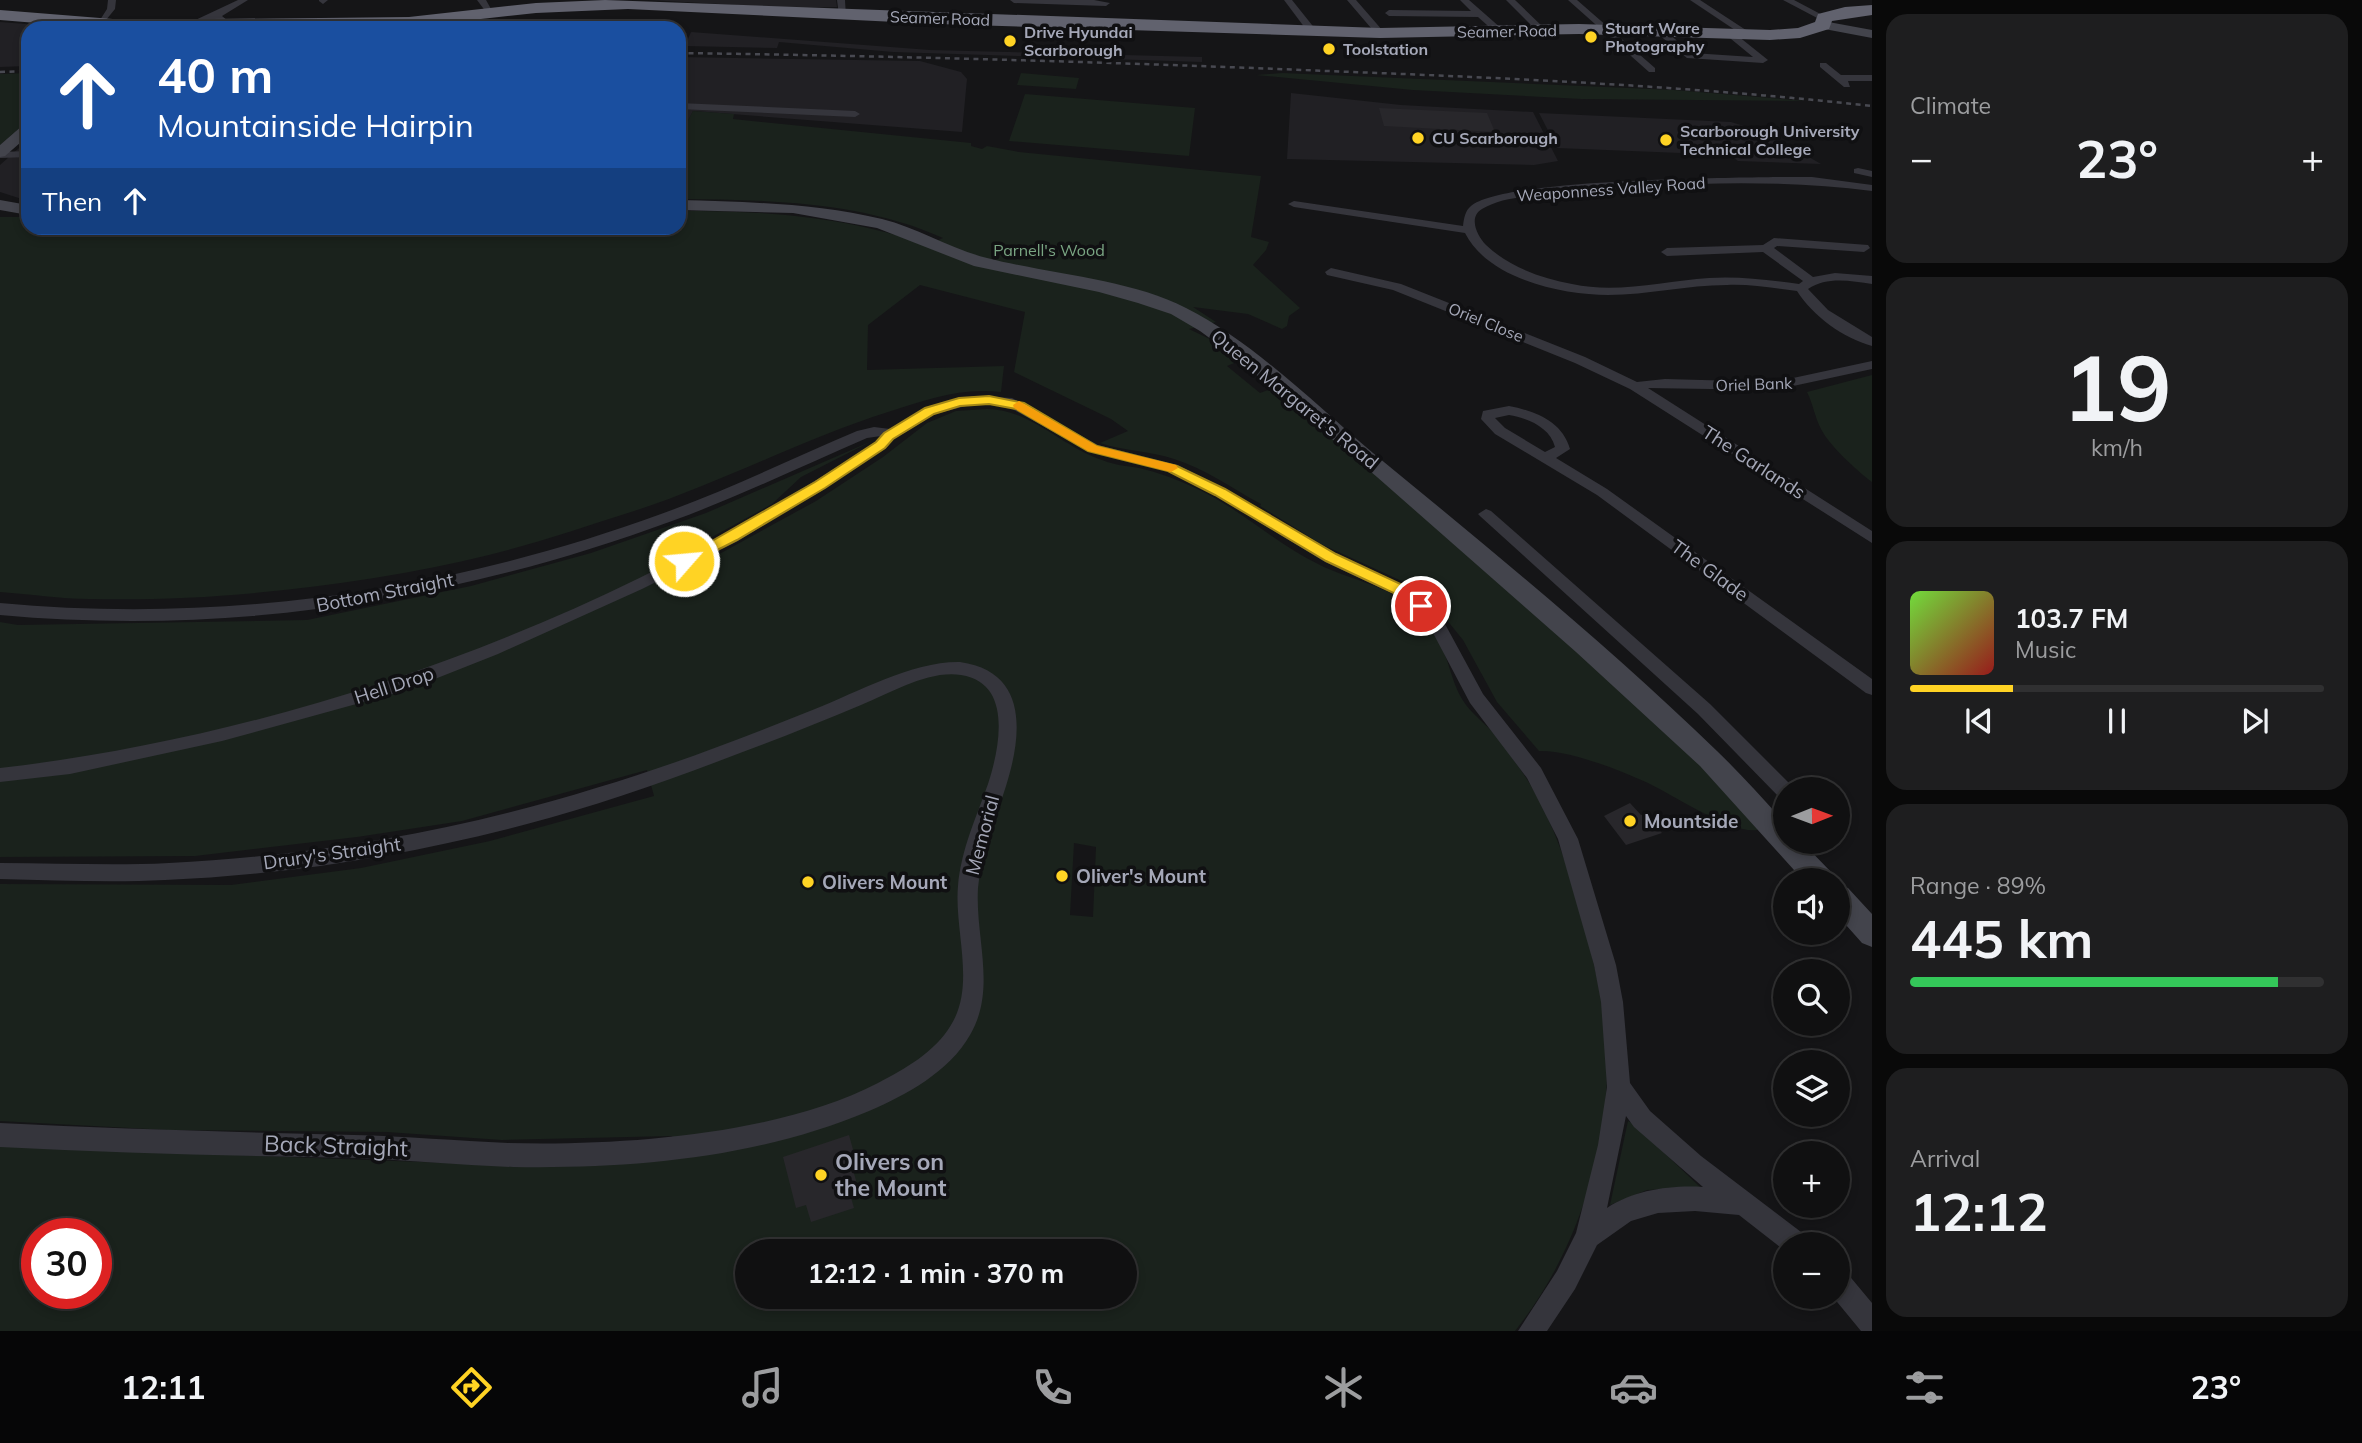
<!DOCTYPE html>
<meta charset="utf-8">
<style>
:root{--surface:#101011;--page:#1e1e1f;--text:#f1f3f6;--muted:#9c9d9f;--line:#303031;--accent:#ffd324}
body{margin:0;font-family:Mulish,sans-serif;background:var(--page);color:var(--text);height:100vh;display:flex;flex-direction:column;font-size:26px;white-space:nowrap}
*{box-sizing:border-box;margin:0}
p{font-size:23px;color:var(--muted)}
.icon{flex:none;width:38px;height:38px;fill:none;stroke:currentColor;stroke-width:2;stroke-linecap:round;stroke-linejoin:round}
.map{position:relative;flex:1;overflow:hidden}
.side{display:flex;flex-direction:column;gap:14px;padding:14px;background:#090909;width:490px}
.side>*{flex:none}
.top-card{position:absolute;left:21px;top:21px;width:665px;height:214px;border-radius:21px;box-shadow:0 4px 10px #0003,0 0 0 2px var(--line);background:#1a4fa0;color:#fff;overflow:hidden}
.needle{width:46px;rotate:89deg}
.controls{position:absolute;left:1773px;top:777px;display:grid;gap:14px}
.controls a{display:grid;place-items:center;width:77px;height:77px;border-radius:50%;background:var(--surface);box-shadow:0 4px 10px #0003,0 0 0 2px var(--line);font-size:35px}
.speed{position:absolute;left:21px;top:1218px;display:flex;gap:14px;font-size:35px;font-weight:700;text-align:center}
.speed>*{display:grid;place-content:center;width:91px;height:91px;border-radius:50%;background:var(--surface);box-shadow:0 4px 10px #0003,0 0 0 2px var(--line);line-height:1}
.speed .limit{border:10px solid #d22;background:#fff;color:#111}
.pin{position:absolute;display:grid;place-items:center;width:60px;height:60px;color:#fff;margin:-30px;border:4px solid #fff;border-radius:50%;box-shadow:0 2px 7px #0007}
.me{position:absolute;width:77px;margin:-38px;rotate:63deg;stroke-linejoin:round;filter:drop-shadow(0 0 5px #0008)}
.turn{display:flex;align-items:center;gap:24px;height:147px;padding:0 21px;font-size:32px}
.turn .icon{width:91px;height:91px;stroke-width:2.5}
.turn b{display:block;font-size:49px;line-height:60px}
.then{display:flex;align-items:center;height:66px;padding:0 21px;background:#0003;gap:14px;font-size:26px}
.big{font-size:52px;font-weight:700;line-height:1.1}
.side .card{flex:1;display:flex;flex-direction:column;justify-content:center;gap:10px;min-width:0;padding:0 24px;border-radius:21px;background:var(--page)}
.side .dial{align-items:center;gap:0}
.dial b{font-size:91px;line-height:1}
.song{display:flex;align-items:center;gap:21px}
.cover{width:84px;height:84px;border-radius:10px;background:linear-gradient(135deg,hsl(100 70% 55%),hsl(0 70% 35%))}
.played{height:7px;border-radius:4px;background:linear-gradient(90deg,var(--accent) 25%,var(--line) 25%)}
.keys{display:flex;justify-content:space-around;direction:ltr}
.heat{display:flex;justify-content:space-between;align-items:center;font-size:38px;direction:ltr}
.charge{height:10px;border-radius:5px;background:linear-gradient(90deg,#34c759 89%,var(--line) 0)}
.trip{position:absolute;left:735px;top:1239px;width:402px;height:70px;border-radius:35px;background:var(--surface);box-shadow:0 4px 10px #0003,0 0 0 2px var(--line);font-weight:700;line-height:70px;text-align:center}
.tabs{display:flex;height:112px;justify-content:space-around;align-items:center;background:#060607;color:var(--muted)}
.tabs .icon{width:49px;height:49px}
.tabs .selected{color:var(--accent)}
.tabs b{font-size:32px;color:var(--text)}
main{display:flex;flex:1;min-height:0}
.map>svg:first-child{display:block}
.built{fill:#212024}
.green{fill:#1a221c;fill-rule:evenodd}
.building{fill:#28272b}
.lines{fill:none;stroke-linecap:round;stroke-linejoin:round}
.street{fill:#35353c;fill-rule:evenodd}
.secondary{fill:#43444c;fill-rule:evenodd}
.highway{fill:#61626e;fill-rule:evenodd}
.rail{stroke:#484951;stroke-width:2.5;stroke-dasharray:5 4.5;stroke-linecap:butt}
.route{fill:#ffd324;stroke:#a68917;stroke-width:2}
.slow{fill:#f59e0b}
.poi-dot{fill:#ffd324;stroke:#101012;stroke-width:2.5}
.labels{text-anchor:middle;stroke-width:7;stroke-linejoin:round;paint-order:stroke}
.far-street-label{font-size:16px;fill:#a5a8b8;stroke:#101012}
.far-poi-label{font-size:16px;font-weight:bold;fill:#a5a8b8;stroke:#101012;text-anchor:start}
.far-park-label{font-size:16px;fill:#7aa583;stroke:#101012}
.street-label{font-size:19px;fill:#a5a8b8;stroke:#101012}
.poi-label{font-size:19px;font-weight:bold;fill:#a5a8b8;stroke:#101012;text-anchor:start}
.near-street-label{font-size:23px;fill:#a5a8b8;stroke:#101012}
.near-poi-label{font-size:23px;font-weight:bold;fill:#a5a8b8;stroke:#101012;text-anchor:start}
</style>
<main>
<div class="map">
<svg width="1872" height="1331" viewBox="0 0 1872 1331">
<rect width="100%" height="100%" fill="#151517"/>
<path class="built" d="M648 0H836L837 7 791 8Z
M0 22 78 28H28V66L0 67Z
M691 32 930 50 1202 57V62L893 52 779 42 777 48 685 46Z
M679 57 920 61 961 72 967 79 962 132 693 111 686 125 679 124Z
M1291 93 1401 105 1533 112 1558 161 1534 165 1287 159Z
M1539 113 1731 122 1767 133 1821 164 1738 161 1730 155 1557 148Z
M28 140V201L0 192V165Z"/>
<path class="green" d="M28 73V121L0 145V74Z
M1021 73 1079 78 1076 89 1017 85Z
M1282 73 1674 90 1806 101 1582 99 1413 90 1256 75Z
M1025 94 1195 108 1189 156 1009 141Z
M693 111 734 114 733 119 971 143V146L982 149 987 146 1019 152 1261 176 1251 237 1269 242 1266 250 1253 265 1300 308 1289 316 1287 326 1282 329 1248 314 1193 307 1216 322 1189 329 1220 344 1239 361 1227 366 1260 393 1268 390 1267 387 1271 386 1415 506 1666 730 1757 824V830C1732 834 1673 795 1648 783 1619 770 1570 750 1539 751L1497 702 1463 640 1438 609 1406 583 1321 544 1260 506 1261 504C1233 489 1204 468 1174 459 1150 451 1124 451 1100 443L1128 431 1111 419 1014 372 1025 312 920 285 868 325 867 370 1004 366 1001 392C961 387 925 400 888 412 800 440 719 484 631 512 584 527 537 543 489 555 365 585 218 602 90 599 60 599 30 594 0 592V217H28V228H679V211C768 211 843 216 928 245L943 238C861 201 767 200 679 199V124H686Z
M1872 375V482C1857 471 1829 445 1821 429 1815 418 1813 404 1807 392Z
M987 409C1030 409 1062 447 1102 460 1114 465 1127 466 1139 468 1157 472 1176 479 1193 487 1239 507 1274 543 1318 564 1349 580 1389 585 1415 610 1427 621 1438 637 1444 652 1451 670 1454 689 1466 705 1476 718 1491 728 1501 742 1511 755 1521 770 1530 784 1554 824 1569 870 1581 914 1595 965 1608 1018 1607 1071 1606 1162 1572 1260 1515 1331H0V1146L527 1166 674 1157 672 1136 502 1140 387 1132 168 1130 0 1121V884L231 885 361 868 490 841 654 796 647 770 462 821 357 837 195 856 0 857V622L18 625 307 620 471 586 591 553 706 513 872 441 801 477 772 504 703 542 670 581 816 501 883 457 927 423 956 411ZM1074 843 1096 847 1093 917 1070 915ZM37 1234H96V1293H37ZM747 1251H1125V1297H747Z
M1628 1121 1635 1125 1700 1187 1647 1190 1610 1205Z"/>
<path class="building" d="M1379 108 1487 113 1495 132 1384 126Z
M1630 803 1641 815 1644 814 1662 833 1626 845 1604 816Z
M849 1135 857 1164 852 1166 857 1184 848 1187 854 1208 811 1222 806 1205 796 1208 783 1157Z"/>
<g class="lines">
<path class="street" d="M108 0H116L115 9 106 20H100L107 9Z
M238 0H248L222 16 228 21V25H222L213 19 193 26 189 23Z
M328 0 323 4 319 1V0Z
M477 0H486L495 16H489Z
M837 0H845L846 17 839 15Z
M1010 0H1094L1110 3 1106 6 1014 3Z
M1284 0H1292L1316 30 1314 32H1308Z
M1347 0H1356L1383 31V35H1377Z
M1460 0H1469L1502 29V33H1496L1478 17 1389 16 1385 13 1389 10 1471 11Z
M1506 0H1515L1544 28V32H1538Z
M1568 0H1577L1655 68V72H1649Z
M1690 0H1700L1752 34 1744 36Z
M1783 0H1794L1828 18 1821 20Z
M1658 30H1664L1692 53 1753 57 1725 34 1733 32 1768 60 1763 63 1687 58 1658 34Z
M1820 63H1826L1841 75H1872V81H1848L1850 87H1844L1820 67Z
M679 103 855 111 860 114 855 117 679 109Z
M28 151V157L0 158V152Z
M1858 168 1872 171V177L1854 173V169Z
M1777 177H1812L1872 185V191C1771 178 1667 183 1565 193 1540 196 1505 195 1482 209 1468 217 1477 236 1486 245 1509 267 1541 278 1572 284 1617 294 1664 281 1709 278 1739 276 1769 280 1799 284L1803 281 1763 252 1667 256 1661 252 1667 248 1763 245 1774 238 1868 245 1870 248 1864 252 1777 246 1774 248 1813 277 1835 273 1872 276V284C1851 281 1827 276 1808 289L1828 310 1872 337V346C1843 338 1813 316 1797 291 1774 288 1750 284 1727 285 1687 285 1648 295 1608 295 1562 295 1488 279 1465 233L1294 207 1288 204 1294 201 1463 226C1464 218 1465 211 1471 206 1502 179 1726 178 1777 177Z
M1331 268 1401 284 1585 357 1637 382 1665 379 1774 382 1872 361V369L1774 390 1648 388 1872 531V543L1630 389 1575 363 1393 290 1327 275 1325 272Z
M974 396 1012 398 1098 445 1178 465 1225 489 1337 554 1408 587 1427 602 1445 624 1483 694 1541 768 1578 839 1616 965 1623 1002 1630 1083 1650 1111 1701 1156 1805 1235 1808 1244H1785V1251L1739 1215 1695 1211 1658 1213 1631 1221 1597 1245 1575 1289 1547 1331H1518L1557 1271 1576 1233 1598 1145 1607 1087 1601 1002 1594 965 1558 839 1527 778 1470 703 1432 631 1415 610 1396 595 1325 562 1215 495 1168 471 1088 451 1005 405 974 404 935 414 894 439 886 448 738 541 642 589 498 654 407 690 222 741 70 774 0 782V768C263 738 538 644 766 510 793 494 820 478 847 461 858 453 872 447 881 436L867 438C802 466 738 497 672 521 455 601 231 636 0 615V603C225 624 450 591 661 514 728 490 791 459 857 431L874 427 890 429 925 408ZM1626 1116 1634 1127 1703 1187C1671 1185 1634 1190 1607 1208Z
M1509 406C1535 411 1562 421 1570 449L1556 458 1607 489 1872 679V695L1866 693 1597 495 1495 434 1481 419 1483 411ZM1509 415C1527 418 1550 427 1555 447L1545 452 1505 428 1495 418Z
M1486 509 1491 511 1710 704 1792 786 1794 789H1785V799L1778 796 1698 714 1481 517 1478 514Z
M960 662C1029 672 1022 735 1006 786 995 821 981 852 978 888 975 938 997 989 970 1035 949 1072 906 1095 869 1111 758 1158 632 1169 513 1167 460 1165 408 1160 356 1158 237 1156 119 1153 0 1147V1123C118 1129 236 1132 354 1135 406 1136 457 1141 508 1143 620 1146 778 1135 878 1083 905 1069 935 1052 951 1025 976 985 954 930 958 886 961 850 976 818 988 784 999 750 1014 683 961 675 928 670 891 693 861 705 821 722 780 738 740 753 670 780 599 805 527 824 409 855 287 875 165 880 110 883 55 880 0 879V863C57 863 113 866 169 863 314 856 458 831 596 788 670 766 743 738 815 709 858 692 913 661 960 662Z
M1838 1269 1847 1273 1872 1303V1331H1861L1833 1297H1838Z"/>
<path class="secondary" d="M1823 21 1872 30V38L1819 28 1817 25Z
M28 124V136L5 156 0 157V145L23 125Z
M0 200 28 205V215L0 210Z
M679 200C748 202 814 203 882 219 918 228 951 249 987 258 1049 274 1130 279 1186 308 1252 341 1316 405 1373 453 1490 549 1609 646 1717 751 1741 774 1763 799 1785 823V842H1802L1831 872 1835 880H1803L1700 766 1576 652 1377 477 1234 356 1200 331 1171 314 1138 303 1099 292 974 266 877 228 793 213 679 210Z
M1838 885 1848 888 1872 914V947L1862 943 1838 916Z"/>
<path class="highway" d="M605 0 1380 28 1579 24 1770 30 1798 28 1815 22 1818 14 1845 7 1872 5V15L1832 21 1829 29 1800 38 1770 40 1579 34 1380 38 937 24 628 9 536 13 409 27 98 28 0 20V10L125 20 409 17 536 3Z"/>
<path class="rail" d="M679 53C895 56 1111 62 1327 71 1509 78 1691 86 1872 106
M0 72 28 71"/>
</g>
<path class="route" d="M989 396 1024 403 1097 446 1177 466 1225 489 1336 554 1407 587 1428 606 1426 610H1415L1396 594 1326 561 1215 495 1168 471 1088 451 1016 409 989 404 960 406 934 414 893 439 885 448 825 488 737 540 690 564 684 566 677 561 815 482 876 442 884 433 925 408 959 398Z"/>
<path class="slow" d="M1019 401 1097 446 1176 465 1178 468 1171 472 1088 451 1014 408 1013 405Z"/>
<g class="poi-dot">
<circle cx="1591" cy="37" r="7"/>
<circle cx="1010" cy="41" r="7"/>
<circle cx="1329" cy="49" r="7"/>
<circle cx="1418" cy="138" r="7"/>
<circle cx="1666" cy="140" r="7"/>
<circle cx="1630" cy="821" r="7"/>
<circle cx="1062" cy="876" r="7"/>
<circle cx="808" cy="882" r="7"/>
<circle cx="821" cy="1175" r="7"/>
</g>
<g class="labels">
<g class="far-street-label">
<text transform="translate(940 18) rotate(2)" y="6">Seamer Road</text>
<text transform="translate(1507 31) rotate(-1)" y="6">Seamer Road</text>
<text transform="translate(1611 189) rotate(-4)" y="6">Weaponness Valley Road</text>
<text transform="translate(1486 322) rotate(22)" y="6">Oriel Close</text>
<text transform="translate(1754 384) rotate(-2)" y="6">Oriel Bank</text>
</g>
<g class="far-poi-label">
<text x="1605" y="34">Stuart Ware<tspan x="1605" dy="18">Photography</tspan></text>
<text x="1024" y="38">Drive Hyundai<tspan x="1024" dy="18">Scarborough</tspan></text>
<text x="1343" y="55">Toolstation</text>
<text x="1680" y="137">Scarborough University<tspan x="1680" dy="18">Technical College</tspan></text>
<text x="1432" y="144">CU Scarborough</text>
</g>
<g class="far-park-label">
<text x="1049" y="256">Parnell's Wood</text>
</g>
<g class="street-label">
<text transform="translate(1295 399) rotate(39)" y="7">Queen Margaret's Road</text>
<text transform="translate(1754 462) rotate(33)" y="7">The Garlands</text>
<text transform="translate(1710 570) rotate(36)" y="7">The Glade</text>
<text transform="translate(385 592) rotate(-11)" y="7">Bottom Straight</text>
<text transform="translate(394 685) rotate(-18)" y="7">Hell Drop</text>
<text transform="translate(982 835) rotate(-75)" y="7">Memorial</text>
<text transform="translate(332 853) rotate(-8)" y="7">Drury's Straight</text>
</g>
<g class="poi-label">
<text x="1644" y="828">Mountside</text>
<text x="1076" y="883">Oliver's Mount</text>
<text x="822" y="889">Olivers Mount</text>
</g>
<g class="near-street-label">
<text transform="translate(336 1146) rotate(2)" y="8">Back Straight</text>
</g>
<g class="near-poi-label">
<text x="835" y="1170">Olivers on<tspan x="835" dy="26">the Mount</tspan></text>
</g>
</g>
</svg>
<div class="controls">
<a><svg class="needle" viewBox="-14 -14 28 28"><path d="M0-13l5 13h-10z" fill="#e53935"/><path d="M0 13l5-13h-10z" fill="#9c9d9f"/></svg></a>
<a><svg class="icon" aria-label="sound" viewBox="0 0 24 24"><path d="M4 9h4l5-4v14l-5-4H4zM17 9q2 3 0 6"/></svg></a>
<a><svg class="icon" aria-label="search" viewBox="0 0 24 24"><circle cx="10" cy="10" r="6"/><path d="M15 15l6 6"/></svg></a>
<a><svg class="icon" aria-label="layers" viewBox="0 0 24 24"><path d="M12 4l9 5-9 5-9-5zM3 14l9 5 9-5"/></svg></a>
<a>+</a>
<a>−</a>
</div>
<div class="speed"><div class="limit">30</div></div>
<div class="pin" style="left:1421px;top:606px;background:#d93025"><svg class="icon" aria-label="arrive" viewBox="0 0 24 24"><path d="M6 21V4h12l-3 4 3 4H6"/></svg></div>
<svg class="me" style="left:684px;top:561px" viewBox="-20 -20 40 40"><circle r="17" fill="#ffd324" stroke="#fff" stroke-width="3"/><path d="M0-11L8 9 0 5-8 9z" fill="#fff"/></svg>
<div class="trip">12:12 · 1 min · 370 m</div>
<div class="top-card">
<div class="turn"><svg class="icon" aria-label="ahead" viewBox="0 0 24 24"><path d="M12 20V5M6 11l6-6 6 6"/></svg><div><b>40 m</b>Mountainside Hairpin</div></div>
<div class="then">Then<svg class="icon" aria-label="ahead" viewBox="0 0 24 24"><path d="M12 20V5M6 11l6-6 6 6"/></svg></div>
</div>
</div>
<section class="side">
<div class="card"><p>Climate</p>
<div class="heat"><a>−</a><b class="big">23°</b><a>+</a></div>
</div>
<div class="card dial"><b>19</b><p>km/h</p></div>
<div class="card">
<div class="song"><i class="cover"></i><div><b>103.7 FM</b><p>Music</p></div></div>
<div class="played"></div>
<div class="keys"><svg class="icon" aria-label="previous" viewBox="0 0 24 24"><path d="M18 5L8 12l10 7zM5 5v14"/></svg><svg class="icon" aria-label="pause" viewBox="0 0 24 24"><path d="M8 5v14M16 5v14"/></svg><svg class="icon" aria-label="next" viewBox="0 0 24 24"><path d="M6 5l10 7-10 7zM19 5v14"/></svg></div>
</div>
<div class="card"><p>Range · 89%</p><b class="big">445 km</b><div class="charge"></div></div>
<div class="card"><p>Arrival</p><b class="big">12:12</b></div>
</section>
</main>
<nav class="tabs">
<b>12:11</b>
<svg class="icon selected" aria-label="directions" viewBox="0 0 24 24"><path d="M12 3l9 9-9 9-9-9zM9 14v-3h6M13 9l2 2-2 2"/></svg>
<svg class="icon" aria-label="music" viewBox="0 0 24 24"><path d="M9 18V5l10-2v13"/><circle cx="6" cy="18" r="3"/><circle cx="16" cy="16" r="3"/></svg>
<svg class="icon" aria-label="phone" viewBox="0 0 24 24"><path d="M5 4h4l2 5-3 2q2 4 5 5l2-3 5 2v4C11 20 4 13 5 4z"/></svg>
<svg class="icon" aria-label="climate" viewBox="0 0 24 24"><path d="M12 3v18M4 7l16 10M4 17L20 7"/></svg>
<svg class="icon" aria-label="car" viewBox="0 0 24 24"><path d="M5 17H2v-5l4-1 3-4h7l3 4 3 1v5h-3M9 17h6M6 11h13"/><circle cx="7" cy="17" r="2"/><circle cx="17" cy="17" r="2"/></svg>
<svg class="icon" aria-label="filters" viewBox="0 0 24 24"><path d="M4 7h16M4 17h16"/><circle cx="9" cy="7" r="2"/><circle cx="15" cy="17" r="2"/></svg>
<b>23°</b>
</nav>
